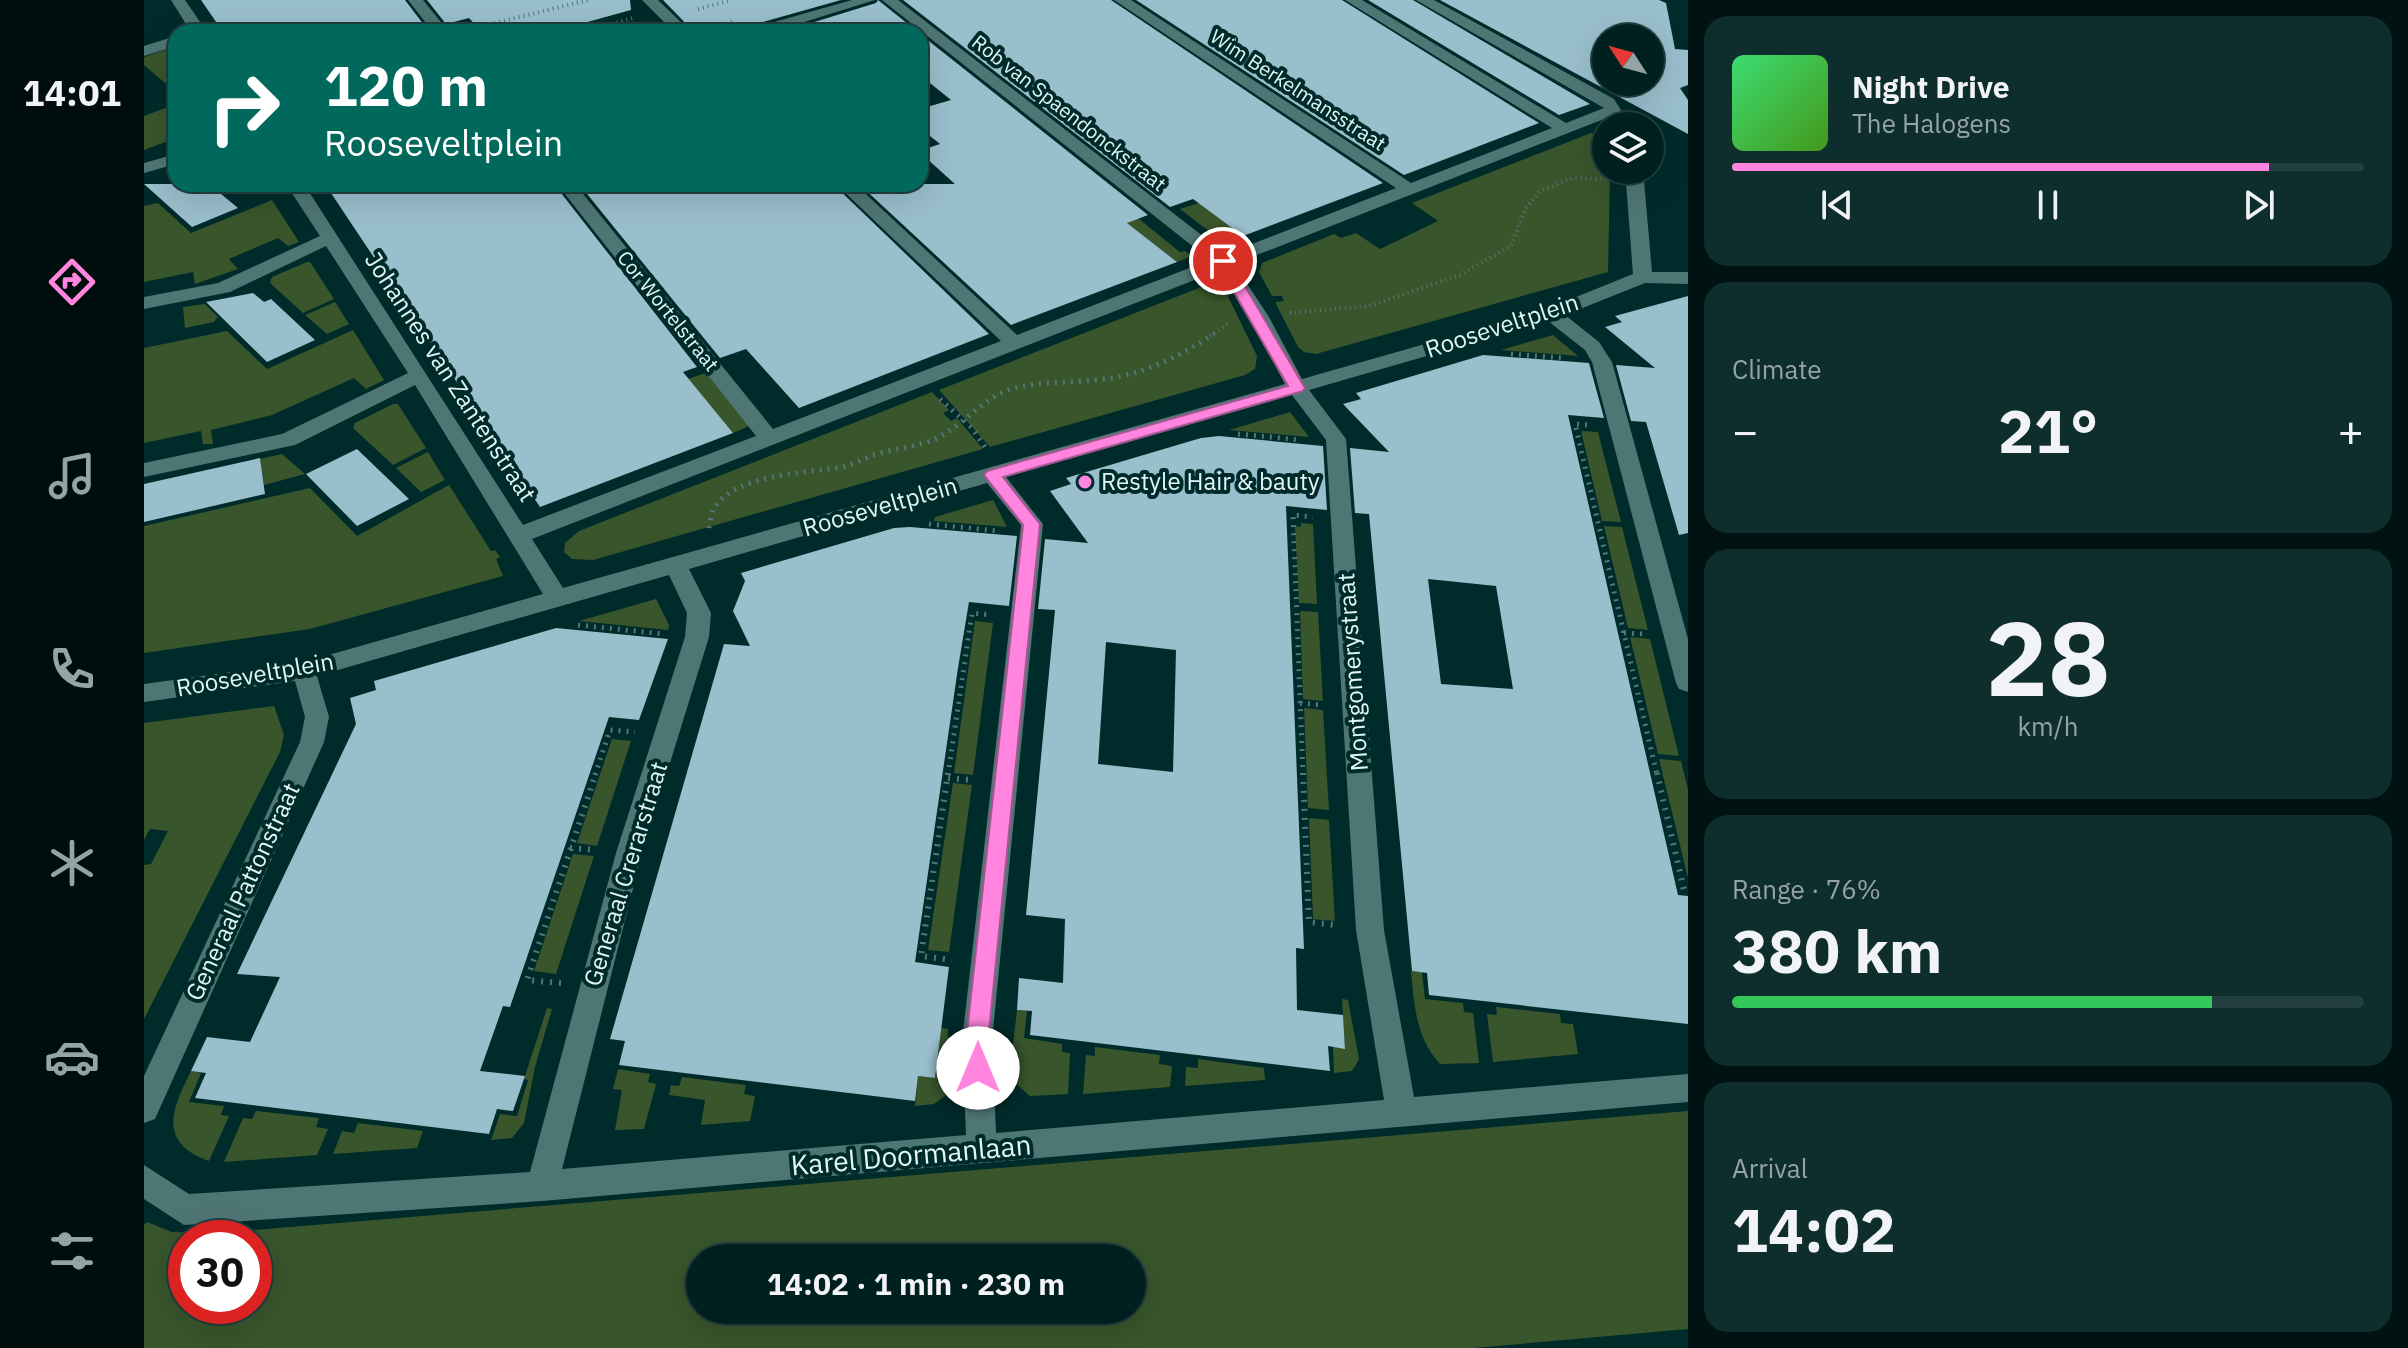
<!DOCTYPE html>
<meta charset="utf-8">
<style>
:root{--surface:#002020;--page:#0e2d2d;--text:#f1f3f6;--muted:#95a3a5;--line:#223e3e;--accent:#ff85de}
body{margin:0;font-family:"IBM Plex Sans",sans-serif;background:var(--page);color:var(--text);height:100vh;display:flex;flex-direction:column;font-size:30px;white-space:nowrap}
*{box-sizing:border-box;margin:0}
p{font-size:26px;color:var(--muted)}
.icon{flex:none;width:44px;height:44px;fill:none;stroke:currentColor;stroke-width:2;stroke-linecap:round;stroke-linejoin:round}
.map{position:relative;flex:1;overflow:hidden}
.panel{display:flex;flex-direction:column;gap:16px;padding:16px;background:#001212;width:720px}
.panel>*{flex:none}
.hud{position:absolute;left:24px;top:24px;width:760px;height:168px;border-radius:24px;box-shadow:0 8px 32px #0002,0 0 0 2px var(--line);background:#00695c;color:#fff;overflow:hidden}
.needle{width:52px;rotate:306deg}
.buttons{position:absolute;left:1448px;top:24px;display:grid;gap:16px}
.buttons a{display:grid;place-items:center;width:72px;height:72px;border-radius:50%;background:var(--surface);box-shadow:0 8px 32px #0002,0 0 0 2px var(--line);font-size:40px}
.speed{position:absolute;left:24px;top:1220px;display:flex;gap:16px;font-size:40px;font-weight:700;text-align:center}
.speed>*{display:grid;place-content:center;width:104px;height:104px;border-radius:50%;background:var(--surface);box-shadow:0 8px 32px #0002,0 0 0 2px var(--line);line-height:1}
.speed .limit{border:12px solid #d22;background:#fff;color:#111}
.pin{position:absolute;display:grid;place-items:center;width:68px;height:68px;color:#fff;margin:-34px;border:4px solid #fff;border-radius:50%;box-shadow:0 2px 8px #0007}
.me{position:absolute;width:88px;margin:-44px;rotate:0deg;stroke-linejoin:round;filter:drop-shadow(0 0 6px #0008)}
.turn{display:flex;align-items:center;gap:28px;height:168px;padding:0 24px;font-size:36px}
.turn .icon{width:104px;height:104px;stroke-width:2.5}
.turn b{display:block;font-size:56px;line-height:68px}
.big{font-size:60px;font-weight:800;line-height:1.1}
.panel .card{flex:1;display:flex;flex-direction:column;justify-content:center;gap:12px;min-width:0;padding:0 28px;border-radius:24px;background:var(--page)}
.panel .dial{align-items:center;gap:0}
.dial b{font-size:104px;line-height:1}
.song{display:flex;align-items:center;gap:24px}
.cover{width:96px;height:96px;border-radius:12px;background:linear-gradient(135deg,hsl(140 70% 55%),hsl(100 70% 35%))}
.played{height:8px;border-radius:4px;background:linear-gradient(90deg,var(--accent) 85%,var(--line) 85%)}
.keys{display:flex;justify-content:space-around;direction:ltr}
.heat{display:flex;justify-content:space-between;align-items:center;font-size:44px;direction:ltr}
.charge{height:12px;border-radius:6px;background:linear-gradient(90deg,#34c759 76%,var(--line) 0)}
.trip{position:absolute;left:542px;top:1244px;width:460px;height:80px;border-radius:40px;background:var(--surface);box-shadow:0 8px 32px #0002,0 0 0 2px var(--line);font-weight:800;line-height:80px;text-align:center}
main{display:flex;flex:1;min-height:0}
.dock{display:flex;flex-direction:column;width:144px;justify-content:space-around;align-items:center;background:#000d0d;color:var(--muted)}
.dock .icon{width:56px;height:56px}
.dock .selected{color:var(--accent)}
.dock b{font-size:36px;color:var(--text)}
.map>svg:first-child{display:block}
.green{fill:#38552c;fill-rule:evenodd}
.building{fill:#99becc;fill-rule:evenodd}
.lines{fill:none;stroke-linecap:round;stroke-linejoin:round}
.path-far2{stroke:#537676;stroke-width:4;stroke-dasharray:1 4;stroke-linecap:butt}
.path-far1{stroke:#537676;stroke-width:5;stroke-dasharray:2 6;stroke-linecap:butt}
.path{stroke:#537676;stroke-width:6;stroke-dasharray:2 7;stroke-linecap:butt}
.street{fill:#4e7675;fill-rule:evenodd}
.route{fill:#ff85de;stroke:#a65690;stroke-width:2}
.poi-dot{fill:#ff85de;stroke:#002b2b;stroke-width:3}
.labels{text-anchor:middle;stroke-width:8;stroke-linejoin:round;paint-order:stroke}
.far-street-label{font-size:20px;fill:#e1f6f6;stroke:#002b2b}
.street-label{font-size:24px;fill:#e1f6f6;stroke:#002b2b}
.poi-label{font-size:24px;fill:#e1f6f6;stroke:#002b2b;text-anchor:start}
.near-street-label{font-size:28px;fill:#e1f6f6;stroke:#002b2b}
</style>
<main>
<nav class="dock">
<b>14:01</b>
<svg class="icon selected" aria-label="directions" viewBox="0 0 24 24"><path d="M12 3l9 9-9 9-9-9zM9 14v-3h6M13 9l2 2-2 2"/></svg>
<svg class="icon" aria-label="music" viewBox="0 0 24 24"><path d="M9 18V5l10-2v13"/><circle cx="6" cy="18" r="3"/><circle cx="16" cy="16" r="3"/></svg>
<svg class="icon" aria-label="phone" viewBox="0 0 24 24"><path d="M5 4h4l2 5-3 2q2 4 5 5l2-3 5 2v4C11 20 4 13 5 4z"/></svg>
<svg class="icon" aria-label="climate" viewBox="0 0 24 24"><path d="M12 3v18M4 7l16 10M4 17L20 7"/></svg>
<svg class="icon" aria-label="car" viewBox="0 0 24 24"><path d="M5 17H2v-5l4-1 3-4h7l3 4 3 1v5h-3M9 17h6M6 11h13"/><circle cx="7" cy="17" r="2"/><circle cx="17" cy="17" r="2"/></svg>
<svg class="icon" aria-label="filters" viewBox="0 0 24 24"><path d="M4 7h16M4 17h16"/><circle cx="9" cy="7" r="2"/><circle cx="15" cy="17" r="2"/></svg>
</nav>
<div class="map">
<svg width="1544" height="1348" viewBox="0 0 1544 1348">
<rect width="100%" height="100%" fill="#002b2b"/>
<path class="green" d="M32 46V79L21 83 0 65V57Z
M32 104V138L0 150V116Z
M1447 133 1462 135V170H1466L1464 272 1172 354 1160 352 1154 347 1131 302 1140 301 1138 296H1128L1115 272 1118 263 1190 234 1197 238 1212 233 1236 249 1294 221 1268 203Z
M128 200 155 242 144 246 134 238 85 259 94 269 51 284 49 272 0 282V206L14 203 47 233Z
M1055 203 1100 236 1082 244 1036 209Z
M990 215 1036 252 1041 251 1048 256 1033 262 979 220Z
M163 262H166L190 299 159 313 126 283 128 277Z
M1065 284 1080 288 1113 356 1111 369 1101 375 846 447 795 390Z
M191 302 205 324 183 334 161 315Z
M61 304 74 317 70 322 41 328 39 307Z
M209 330 240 380 222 389 210 378 128 415 67 430 69 444H59L57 431 0 443V348L83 331 123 369Z
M1409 335 1434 356 1357 350Z
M567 371 612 423 589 433 544 379Z
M788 392 805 410 799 413 807 421 813 418 839 449 449 560 428 559 420 552 421 543 435 531Z
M249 404H254L282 448 249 465 209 428 211 423Z
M1146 412 1165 437 1085 430Z
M1437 431 1454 432 1477 522 1458 521Z
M284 452 301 480 277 492 252 468Z
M138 454 161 474 120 485 116 459Z
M305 485 347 551 351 550 356 557 352 559 359 576 166 629 0 653V526L166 488 213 536Z
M849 500 863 527 790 521 791 517Z
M1157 523 1169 524 1173 604 1155 603 1151 526 1157 527Z
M1460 526 1478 527 1504 630 1484 628Z
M512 599 525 625 524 630 435 621Z
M1156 611 1174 612 1179 701 1159 699Z
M831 621 849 623 829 775 810 773Z
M1486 637 1506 639 1535 756 1514 754Z
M130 706 140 735 136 752 0 1019V865L7 864 24 831 6 829 0 840V723Z
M1160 708 1179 710 1185 810 1164 808Z
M468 739 487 741 453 846 433 843Z
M1515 759 1537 761 1544 790V878Z
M809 783 828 785 805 952 784 950Z
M1165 818 1185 820 1191 921 1169 919Z
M429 854 450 856 412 974 390 971Z
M1267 971 1278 972 1281 999 1319 1003 1320 1012 1329 1013 1335 1063 1296 1064C1272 1038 1270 1005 1267 971Z
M1198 999 1204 1000 1215 1059 1208 1071 1190 1073 1189 1047 1201 1048Z
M1352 1007 1416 1014 1417 1023 1429 1024 1434 1054 1349 1062 1343 1014 1353 1015Z
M403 1008 408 1009 391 1067 380 1123 368 1138 347 1140 356 1114 373 1116 384 1080 380 1079Z
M873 1010 883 1011 880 1038 918 1044V1052L926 1053 924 1094 886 1096 870 1082 867 1062Z
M797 1028 804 1029 805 1093 790 1104 771 1106 774 1076 791 1078Z
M951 1047 1016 1055 1015 1064 1028 1066 1026 1087 939 1094 942 1055 951 1056Z
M1054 1059 1120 1068 1121 1080 1041 1086 1042 1067 1054 1068Z
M474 1069 506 1074 504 1082 512 1084 500 1129 471 1130 478 1090 469 1089Z
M47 1071 57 1073 45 1102 80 1106 77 1115 85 1116 65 1161C13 1142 28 1109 47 1071Z
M538 1077 602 1085 600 1094 611 1096 606 1121 557 1125 561 1100 525 1095 527 1085 535 1086Z
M112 1111 175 1118 172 1127 184 1129 173 1155 80 1162 99 1118 108 1119Z
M1544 1111V1329L1330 1348H0V1225L3 1222 28 1232 73 1233ZM110 1238V1306H42V1238ZM988 1258V1310H556V1258Z
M214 1123 279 1131 273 1148 189 1154 198 1131 210 1133Z"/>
<path class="building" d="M57 0H261L283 29 270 32H79Z
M283 0H486L487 10 407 32H338L325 18 302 24Z
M519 0H697L605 26 600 32H550Z
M734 0 774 32H638L732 3Z
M759 0H967L1239 183 1099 236 1049 199 1026 207Z
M992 0H1198L1395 123 1260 175Z
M1224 0H1269L1446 104 1415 115Z
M1296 0H1515L1522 3 1531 49 1544 50V85L1536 88 1544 100V134ZM1462 38H1506V82H1462Z
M776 34 1004 215 983 223 1033 262 867 325 715 184H811L781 157 785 156 778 150 796 144 776 128V109L807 100 776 75Z
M0 184H65L94 208 48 227Z
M181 184H410L553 367 539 372 589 433 396 507Z
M435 184H689L845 334 655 408 602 349 576 358Z
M109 293 120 302 127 299 171 340 123 362 62 302Z
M1544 296V533L1535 535 1502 422 1487 421 1472 365 1511 368 1461 327 1478 322 1471 316Z
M1339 355 1445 363 1460 418 1424 415 1534 895 1544 896V1024L1285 995 1283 973 1268 971 1225 514 1211 513 1206 448 1245 452 1199 404 1217 399 1212 393ZM1284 579 1352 586 1369 689 1297 684Z
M1075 436 1179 446 1183 510 1142 506 1160 949 1152 948 1153 1010 1199 1015 1201 1049 1184 1046 1186 1071 886 1035 888 1011 873 1010 875 978 919 983 921 919 882 915 911 610 894 609 901 539 944 543 906 491 927 484 922 478 1057 438ZM962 642 1032 650 1029 772 954 764Z
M213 449 265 499 213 526 162 474Z
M116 458 121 494 0 522V484Z
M766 527 873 536 865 606 825 602 814 668 771 962 805 967 791 1078 774 1076 771 1101 475 1065 481 1041 466 1039 580 644 606 646 589 611 601 581 597 573 750 528Z
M412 628 524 639 495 720 465 717 366 1007 359 1006 336 1071 381 1076 369 1111 353 1109 345 1134 51 1098 62 1073 47 1071 63 1037 106 1042 136 977 93 974 212 724 206 698 232 690 230 681Z"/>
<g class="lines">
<path class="path-far2" d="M554 9 588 0
M331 28 444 0
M563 29 588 22
M413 32 428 28 432 32
M439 32 489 18
M1146 313 1225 306 1316 275 1367 246 1382 208 1396 191 1429 178 1463 179
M1066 336 1085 323"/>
<path class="path-far1" d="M1367 354 1417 358
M796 399 828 428 841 447
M1443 425 1431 424 1513 775
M1094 434 1156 440
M785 524 854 531
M565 528C566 523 567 515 569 510 588 474 663 473 698 467 711 464 721 458 733 454 752 448 773 447 791 439 820 426 837 399 867 389 895 381 924 383 952 380 996 376 1033 358 1070 334
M434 625 520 634
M1480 633 1499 634
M1156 703 1179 705
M451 775 466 730 491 732
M804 775 828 613 848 615
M1159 775 1149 515 1169 517"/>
<path class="path" d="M804 773 777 956 808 960
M1159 773 1165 922 1191 925
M1513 773 1540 890H1544
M804 778 827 780
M426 848 453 850
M417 983 383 980 452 773"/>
<path class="street" d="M27 0H41L63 32H47Z
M264 0H279L305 32H289Z
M498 0H514L547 32H530Z
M708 0H731L628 32H603L606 29Z
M738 0H754L1082 254 1252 188 970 0H987L1267 183 1408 128 1201 0H1218L1422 123 1460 108 1272 0H1290L1470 99 1487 126H1471L1465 117 1090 264 1125 317 1158 379 1400 310 1489 274 1481 170H1499L1508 272H1544V284L1501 283 1421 315 1455 342 1468 362 1544 639V692L1535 689 1532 683 1448 362 1441 350 1404 321 1165 390 1202 439 1240 930 1270 1097 1544 1074V1102L398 1201 40 1225 0 1199V1165L45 1194 386 1172 472 853 541 637 543 613 525 575 173 676 185 717 180 742 11 1119 0 1123V1076L156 742 161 717 151 681 0 702V684L160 662 399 594 271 385 151 445 0 477V463L138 434 264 373 182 246 86 292 0 309V297L74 283 176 236 142 184H160L379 525 612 436 413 184H431L629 429 857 341 692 184H711L873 335 1066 260ZM1076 270 1105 317 1141 384 419 588 388 539ZM1148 395 1182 440 1212 930 1240 1100 852 1133 848 1041 899 524 862 477ZM843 483 877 525 818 1041 822 1135 418 1169 498 853 565 637 567 613 545 569Z
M32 36V46L0 56V46Z
M32 154V164L0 173V163Z"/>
</g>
<path class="route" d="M1079 257 1086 261 1161 388 1159 391 859 477 896 524 844 1041 845 1068 842 1075 834 1078 826 1075 822 1041 879 525 840 475 843 471 1144 386 1072 261Z"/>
<circle class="poi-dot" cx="941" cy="482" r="8"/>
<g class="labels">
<g class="far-street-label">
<text transform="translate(1154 90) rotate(33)" y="7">Wim Berkelmansstraat</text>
<text transform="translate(925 113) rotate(38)" y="7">Rob van Spaendonckstraat</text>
<text transform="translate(524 311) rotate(51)" y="7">Cor Wortelstraat</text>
</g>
<g class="street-label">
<text transform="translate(1358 326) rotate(-18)" y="8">Rooseveltplein</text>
<text transform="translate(306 377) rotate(57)" y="8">Johannes van Zantenstraat</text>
<text transform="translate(736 507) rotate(-16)" y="8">Rooseveltplein</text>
<text transform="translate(1209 672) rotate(-94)" y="8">Montgomerystraat</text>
<text transform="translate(111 675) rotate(-10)" y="8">Rooseveltplein</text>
<text transform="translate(482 874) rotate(-73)" y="8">Generaal Crerarstraat</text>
<text transform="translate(99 892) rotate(-65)" y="8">Generaal Pattonstraat</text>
</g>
<g class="poi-label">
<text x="957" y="490">Restyle Hair &amp; bauty</text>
</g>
<g class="near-street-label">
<text transform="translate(767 1155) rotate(-5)" y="10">Karel Doormanlaan</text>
</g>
</g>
</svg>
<div class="buttons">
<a><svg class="needle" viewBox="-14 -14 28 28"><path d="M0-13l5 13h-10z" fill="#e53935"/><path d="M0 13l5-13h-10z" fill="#95a3a5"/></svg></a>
<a><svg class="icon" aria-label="layers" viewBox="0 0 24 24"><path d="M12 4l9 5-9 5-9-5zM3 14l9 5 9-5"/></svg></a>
</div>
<div class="speed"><div class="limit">30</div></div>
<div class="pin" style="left:1079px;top:261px;background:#d93025"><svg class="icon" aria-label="arrive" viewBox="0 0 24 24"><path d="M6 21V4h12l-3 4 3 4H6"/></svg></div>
<svg class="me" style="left:834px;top:1068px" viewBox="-20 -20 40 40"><circle r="19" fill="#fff"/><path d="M0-13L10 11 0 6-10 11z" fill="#ff85de"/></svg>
<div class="trip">14:02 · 1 min · 230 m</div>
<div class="hud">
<div class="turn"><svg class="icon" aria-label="right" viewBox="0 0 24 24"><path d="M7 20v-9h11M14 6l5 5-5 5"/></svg><div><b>120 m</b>Rooseveltplein</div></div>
</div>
</div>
<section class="panel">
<div class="card">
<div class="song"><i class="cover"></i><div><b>Night Drive</b><p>The Halogens</p></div></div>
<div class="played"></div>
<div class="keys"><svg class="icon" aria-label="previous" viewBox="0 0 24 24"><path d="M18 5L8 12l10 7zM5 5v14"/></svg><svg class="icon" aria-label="pause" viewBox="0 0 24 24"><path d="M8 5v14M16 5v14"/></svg><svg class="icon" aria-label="next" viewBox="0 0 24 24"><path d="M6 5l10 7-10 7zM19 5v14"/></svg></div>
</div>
<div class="card"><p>Climate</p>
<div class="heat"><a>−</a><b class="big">21°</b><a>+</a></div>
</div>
<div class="card dial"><b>28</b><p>km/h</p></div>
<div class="card"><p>Range · 76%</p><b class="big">380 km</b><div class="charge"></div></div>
<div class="card"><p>Arrival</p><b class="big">14:02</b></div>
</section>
</main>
